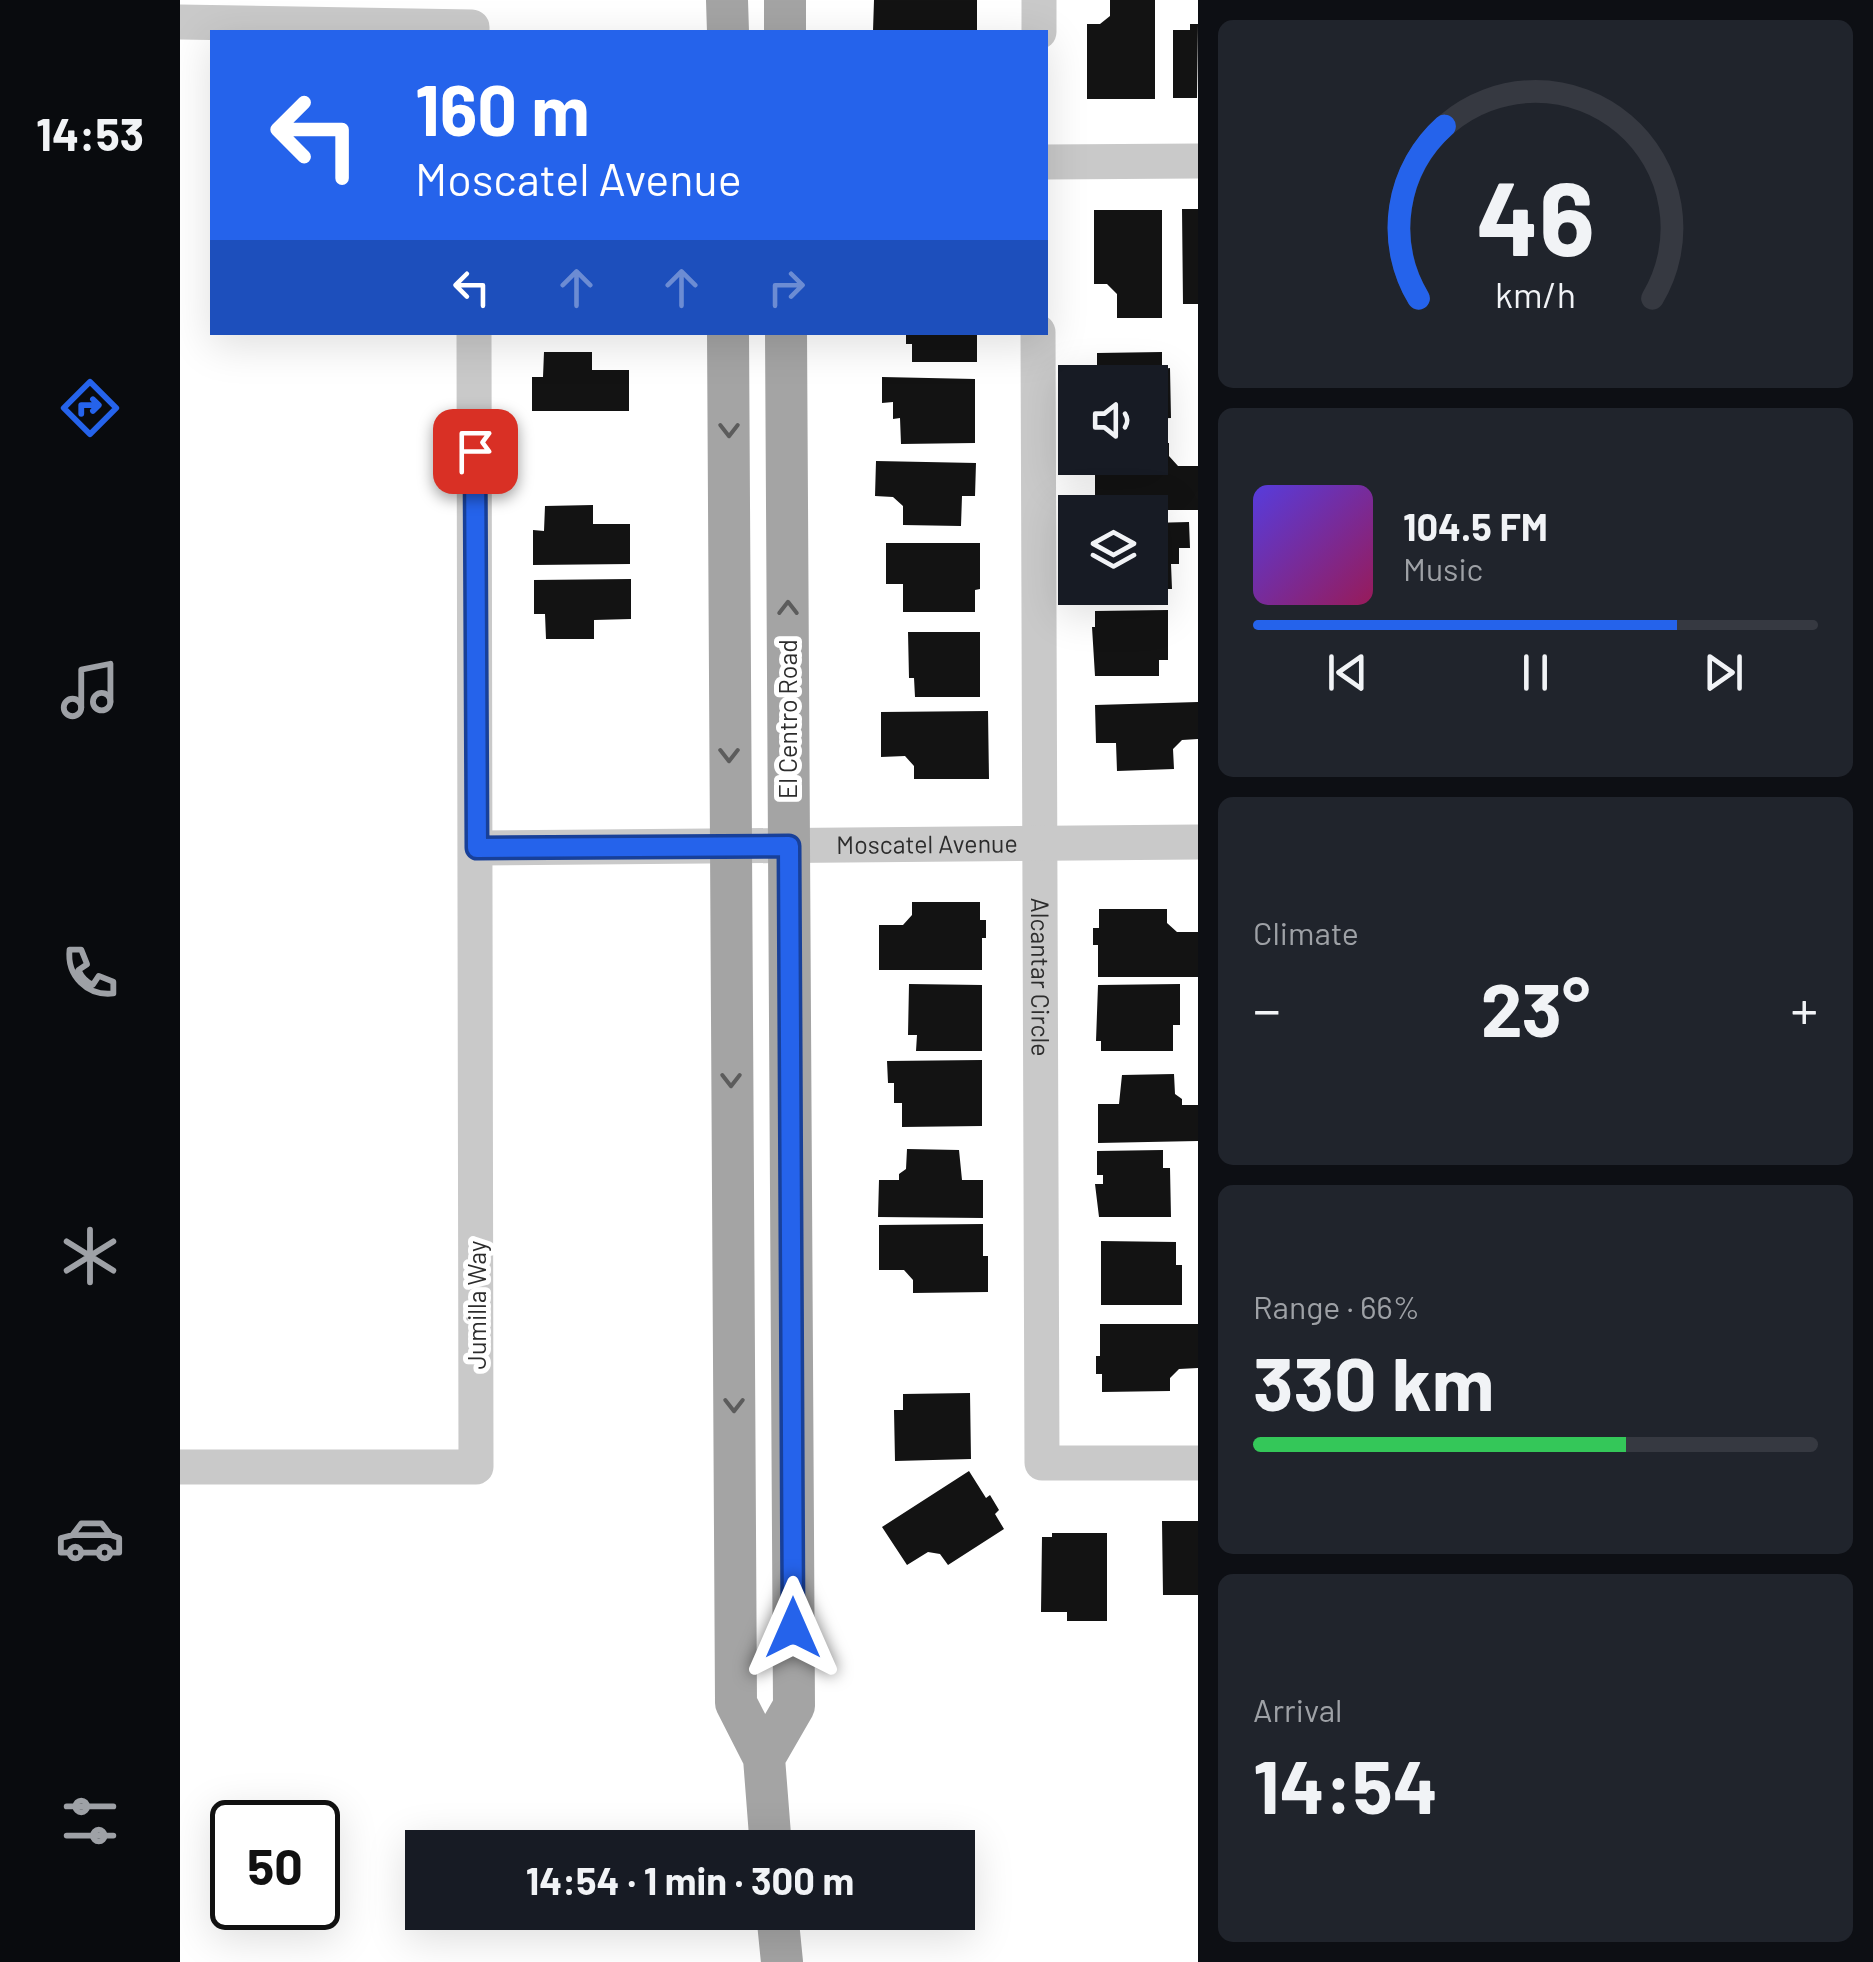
<!DOCTYPE html>
<meta charset="utf-8">
<style>
:root{--surface:#171b24;--page:#20242c;--text:#f1f3f6;--muted:#9ea1a6;--line:#363941;--accent:#2563eb}
body{margin:0;font-family:Barlow,sans-serif;background:var(--page);color:var(--text);height:100vh;display:flex;flex-direction:column;font-size:38px;white-space:nowrap}
*{box-sizing:border-box;margin:0}
p{font-size:32px;color:var(--muted)}
.icon{flex:none;width:55px;height:55px;fill:none;stroke:currentColor;stroke-width:2;stroke-linecap:round;stroke-linejoin:round}
.map{position:relative;flex:1;overflow:hidden}
.panel{display:flex;flex-direction:column;gap:20px;padding:20px;background:#0d0f14;width:675px}
.panel>*{flex:none}
.hud{position:absolute;left:30px;top:30px;width:838px;height:305px;border-radius:0px;box-shadow:0 10px 40px #0002;background:#2563eb;color:#fff;overflow:hidden}
.fabs{position:absolute;left:878px;top:365px;display:grid;gap:20px}
.fabs a{display:grid;place-items:center;width:110px;height:110px;border-radius:0px;background:var(--surface);box-shadow:0 10px 40px #0002;font-size:50px}
.speed{position:absolute;left:30px;top:1800px;display:flex;gap:20px;font-size:50px;font-weight:700;text-align:center}
.speed>*{display:grid;place-content:center;width:130px;height:130px;border-radius:50%;background:var(--surface);box-shadow:0 10px 40px #0002;line-height:1}
.speed .limit{border:5px solid #111;border-radius:15px;background:#fff;color:#111}
.pin{position:absolute;display:grid;place-items:center;width:85px;height:85px;color:#fff;margin:-42px;border-radius:20px;box-shadow:0 5px 15px #0006}
.me{position:absolute;width:110px;margin:-55px;rotate:0deg;stroke-linejoin:round;filter:drop-shadow(0 0 8px #0008)}
.turn{display:flex;align-items:center;gap:35px;height:210px;padding:0 40px;font-size:45px}
.turn .icon{width:130px;height:130px;stroke-width:2.5}
.turn b{display:block;font-size:70px;line-height:85px}
.lanes{display:flex;align-items:center;height:95px;padding:0 40px;background:#0003;justify-content:center;gap:50px;direction:ltr}
.lanes .off{opacity:.35}
.big{font-size:75px;font-weight:700;line-height:1.1}
.panel .tile{flex:1;display:flex;flex-direction:column;justify-content:center;gap:15px;min-width:0;padding:0 35px;border-radius:15px;background:var(--page)}
.panel .dial{align-items:center;gap:0}
.dial svg{height:260px;overflow:visible;fill:none;stroke:var(--line);stroke-width:7;stroke-linecap:round;text-anchor:middle}
.dial text{fill:var(--text);stroke:none}
.song{display:flex;align-items:center;gap:30px}
.cover{width:120px;height:120px;border-radius:15px;background:linear-gradient(135deg,hsl(250 70% 55%),hsl(330 70% 35%))}
.played{height:10px;border-radius:5px;background:linear-gradient(90deg,var(--accent) 75%,var(--line) 75%)}
.keys{display:flex;justify-content:space-around;direction:ltr}
.heat{display:flex;justify-content:space-between;align-items:center;font-size:55px;direction:ltr}
.charge{height:15px;border-radius:8px;background:linear-gradient(90deg,#34c759 66%,var(--line) 0)}
.trip{position:absolute;left:225px;top:1830px;width:570px;height:100px;border-radius:0px;background:var(--surface);box-shadow:0 10px 40px #0002;font-weight:700;line-height:100px;text-align:center}
main{display:flex;flex:1;min-height:0}
.dock{display:flex;flex-direction:column;width:180px;justify-content:space-around;align-items:center;background:#090b0e;color:var(--muted)}
.dock .icon{width:70px;height:70px}
.dock .active{color:var(--accent)}
.dock b{font-size:45px;color:var(--text)}
.map>svg:first-child{display:block}
.building{fill:#131313}
.lines{fill:none;stroke-linecap:round;stroke-linejoin:round}
.minor{stroke:#c9c9c9;stroke-width:35}
.major{stroke:#a4a4a4;stroke-width:42}
.oneway{stroke:#5c5c5c}
.route-casing{stroke:#184099;stroke-width:25}
.route{stroke:#2563eb;stroke-width:18}
.labels{text-anchor:middle;stroke-width:10;stroke-linejoin:round;paint-order:stroke}
.street-label{font-size:25px;fill:#2c2c2c;stroke:#fff}
</style>
<main>
<nav class="dock">
<b>14:53</b>
<svg class="icon active" aria-label="directions" viewBox="0 0 24 24"><path d="M12 3l9 9-9 9-9-9zM9 14v-3h6M13 9l2 2-2 2"/></svg>
<svg class="icon" aria-label="music" viewBox="0 0 24 24"><path d="M9 18V5l10-2v13"/><circle cx="6" cy="18" r="3"/><circle cx="16" cy="16" r="3"/></svg>
<svg class="icon" aria-label="phone" viewBox="0 0 24 24"><path d="M5 4h4l2 5-3 2q2 4 5 5l2-3 5 2v4C11 20 4 13 5 4z"/></svg>
<svg class="icon" aria-label="climate" viewBox="0 0 24 24"><path d="M12 3v18M4 7l16 10M4 17L20 7"/></svg>
<svg class="icon" aria-label="car" viewBox="0 0 24 24"><path d="M5 17H2v-5l4-1 3-4h7l3 4 3 1v5h-3M9 17h6M6 11h13"/><circle cx="7" cy="17" r="2"/><circle cx="17" cy="17" r="2"/></svg>
<svg class="icon" aria-label="filters" viewBox="0 0 24 24"><path d="M4 7h16M4 17h16"/><circle cx="9" cy="7" r="2"/><circle cx="15" cy="17" r="2"/></svg>
</nav>
<div class="map">
<svg width="1018" height="1962" viewBox="0 0 1018 1962">
<rect width="100%" height="100%" fill="#fff"/>
<path class="building" d="M694 0H797V32L693 31Z
M930 0H975V99H907V24H920L930 16Z
M1010 24H1018L1017 98H993V30H1010Z
M1002 209H1018V304H1003Z
M914 210H982V318H937V294L927 284H914Z
M726 332H797V362H732V344H726Z
M364 352H412V370H449V411H352V377H363Z
M982 352V369L990 368 991 418 970 419V382H917V353Z
M702 377 795 379V443L721 444 720 418 713 419V402L702 403Z
M970 443H989V456L998 466H1018V510H915V458H970Z
M696 461 796 463 795 496H782L781 526 723 525V506L713 497 695 496Z
M413 505V524H450V564L353 565V530L364 531 365 506Z
M1009 522 1010 548H999V564H991L992 589H970V523Z
M706 543H800V589L795 590V612H723V584H706Z
M451 579V619L414 620V639H366L365 614H354V580Z
M988 610V660H979V676H915L912 627H915V611Z
M728 632H800V697H735L734 678H729Z
M1018 702V739L1002 740 993 749 994 769 937 771 936 743H916L915 705Z
M808 711 809 779H734V766L725 756 701 757V712Z
M732 902H800V920H806V938H802V970H699V925H723L732 915Z
M919 909H987V923L997 932H1018V977H918V945H913V928H919Z
M729 984 802 985V1051H736L737 1035H728Z
M1000 984V1025H993V1051H921V1041H916L918 985Z
M802 1060V1126L722 1127V1103H714V1083H708L707 1061Z
M994 1074 995 1094 1002 1099V1105H1018V1141L918 1143V1104H939L942 1075Z
M727 1149 779 1150 782 1180H803V1218L698 1217 699 1180H719V1174L726 1169Z
M983 1150V1168H990L991 1217H919L915 1184H923V1175H917V1151Z
M803 1224V1256H808V1292L733 1293V1280L724 1270H699V1225Z
M921 1241 996 1242V1265H1002V1305H921Z
M920 1324H1018V1368L999 1369 990 1378V1391L922 1392V1374H916V1356H920Z
M790 1393 791 1459 715 1461 714 1410H723V1394Z
M789 1471 806 1498 810 1495 819 1510 815 1514 824 1529 768 1565 760 1554 748 1552 727 1565 702 1527Z
M982 1521H1018V1595H983Z
M872 1533H927V1621H887V1612H861L862 1537H872Z"/>
<g class="lines">
<g class="minor">
<path d="M0 22 292 27V32"/>
<path d="M859 32V0"/>
<path d="M865 162 1018 161"/>
<path id="s1" d="M858 332 862 1463H1018"/>
<path id="s2" d="M297 848 1018 842"/>
<path d="M0 1467H296L294 332"/>
</g>
<path class="major" d="M547 0 548 32
M605 0V32
M548 332 556 1703 584 1758 591 1848
M584 1758 614 1706 606 332
M597 1912 602 1962"/>
</g>
<defs><path id="oneway-chevron" d="M-2-3.5L2.5 0L-2 3.5" fill="none" stroke-width="1.6" stroke-linecap="round" stroke-linejoin="round" transform="scale(2.5)"/></defs>
<g class="oneway">
<use href="#oneway-chevron" transform="translate(549 430) rotate(90)"/>
<use href="#oneway-chevron" transform="translate(608 608) rotate(-90)"/>
<use href="#oneway-chevron" transform="translate(549 755) rotate(90)"/>
<use href="#oneway-chevron" transform="translate(551 1080) rotate(90)"/>
<use href="#oneway-chevron" transform="translate(554 1405) rotate(90)"/>
</g>
<g class="lines">
<g class="route-casing">
<path id="route" d="M295 451 297 848 609 846 613 1628"/>
</g>
<use href="#route" class="route"/>
</g>
<g class="labels">
<g class="street-label">
<text transform="translate(608 719) rotate(-90)" y="9">El Centro Road</text>
<text dy="9" stroke="none"><textPath href="#s2" startOffset="450">Moscatel Avenue</textPath></text>
<text dy="9" stroke="none"><textPath href="#s1" startOffset="645">Alcantar Circle</textPath></text>
<text transform="translate(297 1305) rotate(-90)" y="9">Jumilla Way</text>
</g>
</g>
</svg>
<div class="fabs">
<a><svg class="icon" aria-label="sound" viewBox="0 0 24 24"><path d="M4 9h4l5-4v14l-5-4H4zM17 9q2 3 0 6"/></svg></a>
<a><svg class="icon" aria-label="layers" viewBox="0 0 24 24"><path d="M12 4l9 5-9 5-9-5zM3 14l9 5 9-5"/></svg></a>
</div>
<div class="speed"><div class="limit">50</div></div>
<div class="pin" style="left:295px;top:451px;background:#d93025"><svg class="icon" aria-label="arrive" viewBox="0 0 24 24"><path d="M6 21V4h12l-3 4 3 4H6"/></svg></div>
<svg class="me" style="left:613px;top:1628px" viewBox="-20 -20 40 40"><path d="M0-17L14 15 0 8-14 15z" fill="#2563eb" stroke="#fff" stroke-width="4"/></svg>
<div class="trip">14:54 · 1 min · 300 m</div>
<div class="hud">
<div class="turn"><svg class="icon" aria-label="left" viewBox="0 0 24 24"><path d="M17 20v-9H6M10 6l-5 5 5 5"/></svg><div><b>160 m</b>Moscatel Avenue</div></div>
<div class="lanes"><svg class="icon" aria-label="left" viewBox="0 0 24 24"><path d="M17 20v-9H6M10 6l-5 5 5 5"/></svg><svg class="icon off" aria-label="ahead" viewBox="0 0 24 24"><path d="M12 20V5M6 11l6-6 6 6"/></svg><svg class="icon off" aria-label="ahead" viewBox="0 0 24 24"><path d="M12 20V5M6 11l6-6 6 6"/></svg><svg class="icon off" aria-label="right" viewBox="0 0 24 24"><path d="M7 20v-9h11M14 6l5 5-5 5"/></svg></div>
</div>
</div>
<section class="panel">
<div class="tile dial"><svg viewBox="0 0 100 80">
<path d="M14 69A42 42 0 1 1 86 69"/>
<path d="M14 69A42 42 0 0 1 22 16" stroke="#2563eb"/>
<text x="50" y="56" font-size="32" font-weight="700">46</text>
<text x="50" y="72" font-size="11">km/h</text>
</svg></div>
<div class="tile">
<div class="song"><i class="cover"></i><div><b>104.5 FM</b><p>Music</p></div></div>
<div class="played"></div>
<div class="keys"><svg class="icon" aria-label="previous" viewBox="0 0 24 24"><path d="M18 5L8 12l10 7zM5 5v14"/></svg><svg class="icon" aria-label="pause" viewBox="0 0 24 24"><path d="M8 5v14M16 5v14"/></svg><svg class="icon" aria-label="next" viewBox="0 0 24 24"><path d="M6 5l10 7-10 7zM19 5v14"/></svg></div>
</div>
<div class="tile"><p>Climate</p>
<div class="heat"><a>−</a><b class="big">23°</b><a>+</a></div>
</div>
<div class="tile"><p>Range · 66%</p><b class="big">330 km</b><div class="charge"></div></div>
<div class="tile"><p>Arrival</p><b class="big">14:54</b></div>
</section>
</main>
